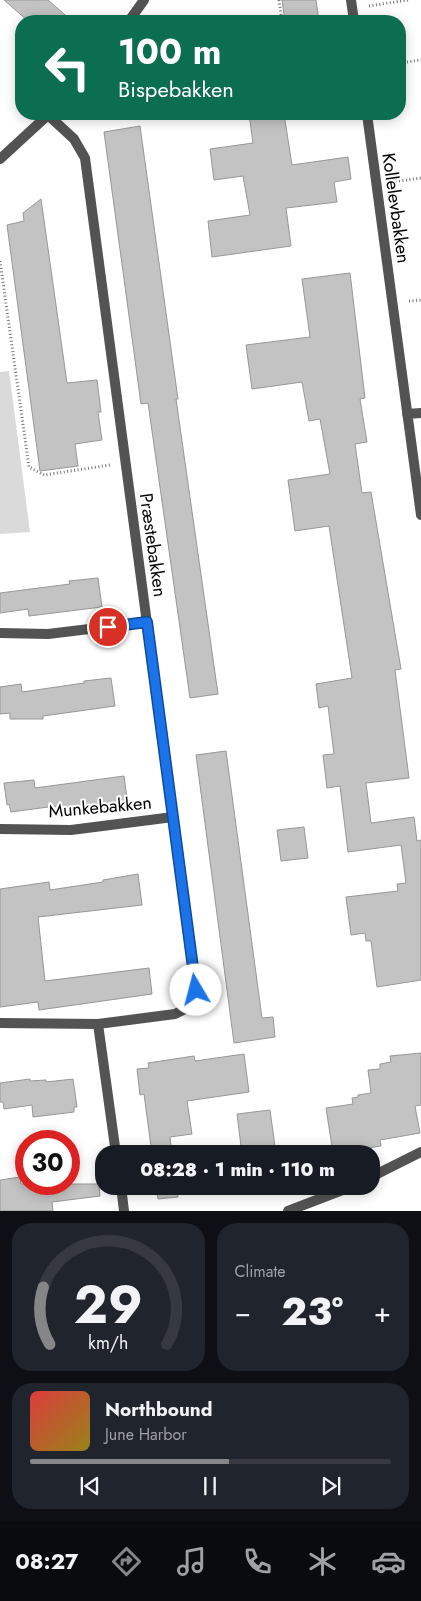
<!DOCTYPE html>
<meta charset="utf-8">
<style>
:root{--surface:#171b24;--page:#20242c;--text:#f1f3f6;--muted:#9ea1a6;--line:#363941;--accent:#858687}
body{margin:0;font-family:Jost,sans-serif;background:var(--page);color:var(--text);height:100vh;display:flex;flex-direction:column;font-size:19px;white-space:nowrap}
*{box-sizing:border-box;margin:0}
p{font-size:16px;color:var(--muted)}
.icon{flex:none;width:28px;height:28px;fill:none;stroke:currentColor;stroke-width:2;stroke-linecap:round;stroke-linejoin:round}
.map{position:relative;height:1211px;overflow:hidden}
.side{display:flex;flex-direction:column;gap:12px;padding:12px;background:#0d0f14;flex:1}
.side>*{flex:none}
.banner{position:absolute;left:15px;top:15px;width:391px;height:105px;border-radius:20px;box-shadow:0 2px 12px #0003;background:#0b6e4f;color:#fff;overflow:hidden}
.speed{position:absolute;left:15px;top:1130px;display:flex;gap:10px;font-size:25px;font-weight:700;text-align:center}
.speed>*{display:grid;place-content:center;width:65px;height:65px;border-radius:50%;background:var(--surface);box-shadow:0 2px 12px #0003;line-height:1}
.speed .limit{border:8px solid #d22;background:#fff;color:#111}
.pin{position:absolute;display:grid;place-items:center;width:42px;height:42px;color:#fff;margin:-21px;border:2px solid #fff;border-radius:50%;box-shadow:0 1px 5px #0007}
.me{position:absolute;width:55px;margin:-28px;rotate:352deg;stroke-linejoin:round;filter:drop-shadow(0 0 4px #0008)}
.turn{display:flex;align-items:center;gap:18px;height:105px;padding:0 20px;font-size:22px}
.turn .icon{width:65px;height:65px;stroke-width:2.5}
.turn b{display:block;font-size:35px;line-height:42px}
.big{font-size:38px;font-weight:800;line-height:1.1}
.side .card{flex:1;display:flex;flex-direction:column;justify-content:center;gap:8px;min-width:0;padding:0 18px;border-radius:20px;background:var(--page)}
.side .dial{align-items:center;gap:0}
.dial svg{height:130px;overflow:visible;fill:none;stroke:var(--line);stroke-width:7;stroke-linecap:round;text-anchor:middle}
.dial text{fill:var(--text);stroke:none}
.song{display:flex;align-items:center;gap:15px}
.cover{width:60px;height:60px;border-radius:8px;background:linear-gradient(135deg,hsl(0 70% 55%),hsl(50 70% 35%))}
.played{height:5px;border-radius:2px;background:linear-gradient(90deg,var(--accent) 55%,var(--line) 55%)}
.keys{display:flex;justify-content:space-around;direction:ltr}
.heat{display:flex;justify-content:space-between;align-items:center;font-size:28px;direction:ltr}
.side .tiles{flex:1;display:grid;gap:12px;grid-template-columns:1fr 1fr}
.card:last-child{grid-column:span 2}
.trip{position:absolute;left:95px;top:1145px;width:285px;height:50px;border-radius:20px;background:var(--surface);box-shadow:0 2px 12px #0003;font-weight:800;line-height:50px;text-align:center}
.tab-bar{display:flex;height:80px;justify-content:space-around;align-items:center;background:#090b0e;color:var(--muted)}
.tab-bar .icon{width:35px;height:35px}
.tab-bar .active{color:var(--accent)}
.tab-bar b{font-size:22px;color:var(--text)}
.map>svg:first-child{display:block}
.green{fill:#dadada}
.building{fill:#c3c3c3;stroke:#979797}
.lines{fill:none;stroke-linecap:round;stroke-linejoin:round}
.path{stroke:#757575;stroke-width:3;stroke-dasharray:1 2.5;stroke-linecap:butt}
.minor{stroke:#535353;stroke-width:10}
.tertiary{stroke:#535353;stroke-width:10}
.route-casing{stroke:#114b97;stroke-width:12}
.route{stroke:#1a73e8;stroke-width:9}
.labels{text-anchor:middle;stroke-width:4;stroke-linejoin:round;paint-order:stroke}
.street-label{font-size:18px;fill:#000;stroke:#fff}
</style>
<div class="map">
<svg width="421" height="1211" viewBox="0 0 421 1211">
<rect width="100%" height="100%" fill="#fff"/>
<path class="green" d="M9 371 30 532 0 534V372Z"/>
<path class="building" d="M4 0H48L72 21H28Z
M282 0H316L319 21H285Z
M249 114H284L292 165 348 157 351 179 334 182 337 202 286 208 291 246 212 257 208 221 250 215 243 176 214 180 210 149 253 143Z
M140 126 178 399H176L218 694 190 698 148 403 141 404 104 132Z
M41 199 67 383 97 380 101 412H98L102 440 75 444 78 466 40 471 7 225 24 221 23 213Z
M350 273 365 398 360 399 367 442 355 444 362 493 371 492 401 669 395 670 409 778 366 783 371 823 414 817 417 841 421 840V980L377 987 371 941H366L365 933 351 935 346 897 398 891 397 884 406 883 401 845 348 852 340 786 327 788 323 755 334 754 328 706 319 708 316 684 352 678 329 526 295 531 288 480 330 474 320 419 309 421 302 382 252 389 246 345 310 337 302 279Z
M98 578 102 607 29 616 28 609 0 613V593L70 584 69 581Z
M111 678 115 706 43 716V719H10V713L0 714V687L21 684 22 692 84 683V681Z
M226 751 262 1018 273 1017 275 1037 234 1043 196 755Z
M124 776 128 805 57 814 56 806 11 812 9 804 7 805 4 783 34 780 35 788Z
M304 827 308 858 281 861 277 830Z
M138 874 142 905 38 917 45 981 149 968 152 994 39 1010 38 1002 0 1007V889L49 882 50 890 103 882V880Z
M421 1053V1105L415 1106 420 1133 380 1140 381 1146 333 1153 326 1108 353 1104 352 1098 358 1097V1095L371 1093 368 1070 380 1069V1064L391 1062 390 1056Z
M244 1054 249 1092 187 1101 192 1134 170 1137 172 1154H152L144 1094 140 1095 137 1069 149 1068 148 1063 194 1056 195 1061Z
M30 1079V1081L46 1080V1082L73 1079 77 1107H74V1112L33 1117 32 1105 4 1109 3 1102H0V1083Z
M270 1110 276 1154H242L237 1114Z
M20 1177 21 1184H99L100 1196 52 1202 53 1211H0V1180Z
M156 1186H177L178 1197 158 1199Z"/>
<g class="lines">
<path class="path" d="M279 0 282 21
M369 6 408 0
M400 63 421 60
M392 182 421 178
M0 261 29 467 44 475 110 465
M409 301 421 300"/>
<path class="minor" d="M351 0 354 21
M367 114 421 515
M48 115 74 139 85 158 196 991 191 1006 175 1014 98 1024 116 1154
M407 414 421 413
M0 633 48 634 147 622
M0 829 71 830 173 817
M0 1023 98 1024
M371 1177 421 1152
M121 1186 124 1211
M288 1211 353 1186"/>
<path class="tertiary" d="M129 21 144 0
M0 159 49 114"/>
</g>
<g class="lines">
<g class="route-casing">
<path id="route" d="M108 627 147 622 196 990"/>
</g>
<use href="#route" class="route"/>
</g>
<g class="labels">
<g class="street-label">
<text transform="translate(396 208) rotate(82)" y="6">Kollelevbakken</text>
<text transform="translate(153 545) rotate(82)" y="6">Præstebakken</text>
<text transform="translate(100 807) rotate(-5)" y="6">Munkebakken</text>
</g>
</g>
</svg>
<div class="speed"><div class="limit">30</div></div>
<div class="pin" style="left:108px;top:627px;background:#d93025"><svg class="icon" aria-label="arrive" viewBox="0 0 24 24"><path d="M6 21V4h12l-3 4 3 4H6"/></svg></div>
<svg class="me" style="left:196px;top:990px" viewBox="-20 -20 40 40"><circle r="19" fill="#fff"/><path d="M0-13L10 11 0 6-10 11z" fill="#1a73e8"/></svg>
<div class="trip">08:28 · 1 min · 110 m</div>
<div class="banner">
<div class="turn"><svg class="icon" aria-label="left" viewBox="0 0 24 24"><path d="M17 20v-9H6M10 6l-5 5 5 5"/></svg><div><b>100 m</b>Bispebakken</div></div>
</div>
</div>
<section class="side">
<div class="tiles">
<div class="card dial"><svg viewBox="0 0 100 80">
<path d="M14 69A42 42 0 1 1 86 69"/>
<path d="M14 69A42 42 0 0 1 10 34" stroke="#858687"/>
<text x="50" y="56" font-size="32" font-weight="700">29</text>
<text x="50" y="72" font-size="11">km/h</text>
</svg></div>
<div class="card"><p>Climate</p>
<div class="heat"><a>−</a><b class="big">23°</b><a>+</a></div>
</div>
<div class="card">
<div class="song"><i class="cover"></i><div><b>Northbound</b><p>June Harbor</p></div></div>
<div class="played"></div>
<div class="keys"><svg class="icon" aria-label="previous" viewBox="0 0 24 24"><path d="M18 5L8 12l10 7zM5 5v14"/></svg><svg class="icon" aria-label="pause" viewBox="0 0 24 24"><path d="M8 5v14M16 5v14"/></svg><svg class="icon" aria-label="next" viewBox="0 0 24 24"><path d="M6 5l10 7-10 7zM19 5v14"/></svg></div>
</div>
</div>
</section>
<nav class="tab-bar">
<b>08:27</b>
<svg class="icon active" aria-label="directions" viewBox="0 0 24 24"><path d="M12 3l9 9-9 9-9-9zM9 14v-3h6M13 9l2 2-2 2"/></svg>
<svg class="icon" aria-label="music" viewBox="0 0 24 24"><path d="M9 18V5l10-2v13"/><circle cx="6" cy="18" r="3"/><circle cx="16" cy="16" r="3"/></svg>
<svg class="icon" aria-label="phone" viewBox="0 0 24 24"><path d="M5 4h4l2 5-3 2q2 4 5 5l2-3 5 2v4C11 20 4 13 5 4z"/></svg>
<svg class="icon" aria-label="climate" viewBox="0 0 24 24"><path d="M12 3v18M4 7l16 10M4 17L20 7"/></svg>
<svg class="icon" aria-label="car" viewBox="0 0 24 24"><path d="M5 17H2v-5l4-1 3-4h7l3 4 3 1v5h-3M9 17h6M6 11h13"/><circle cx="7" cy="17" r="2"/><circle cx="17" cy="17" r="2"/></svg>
</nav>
